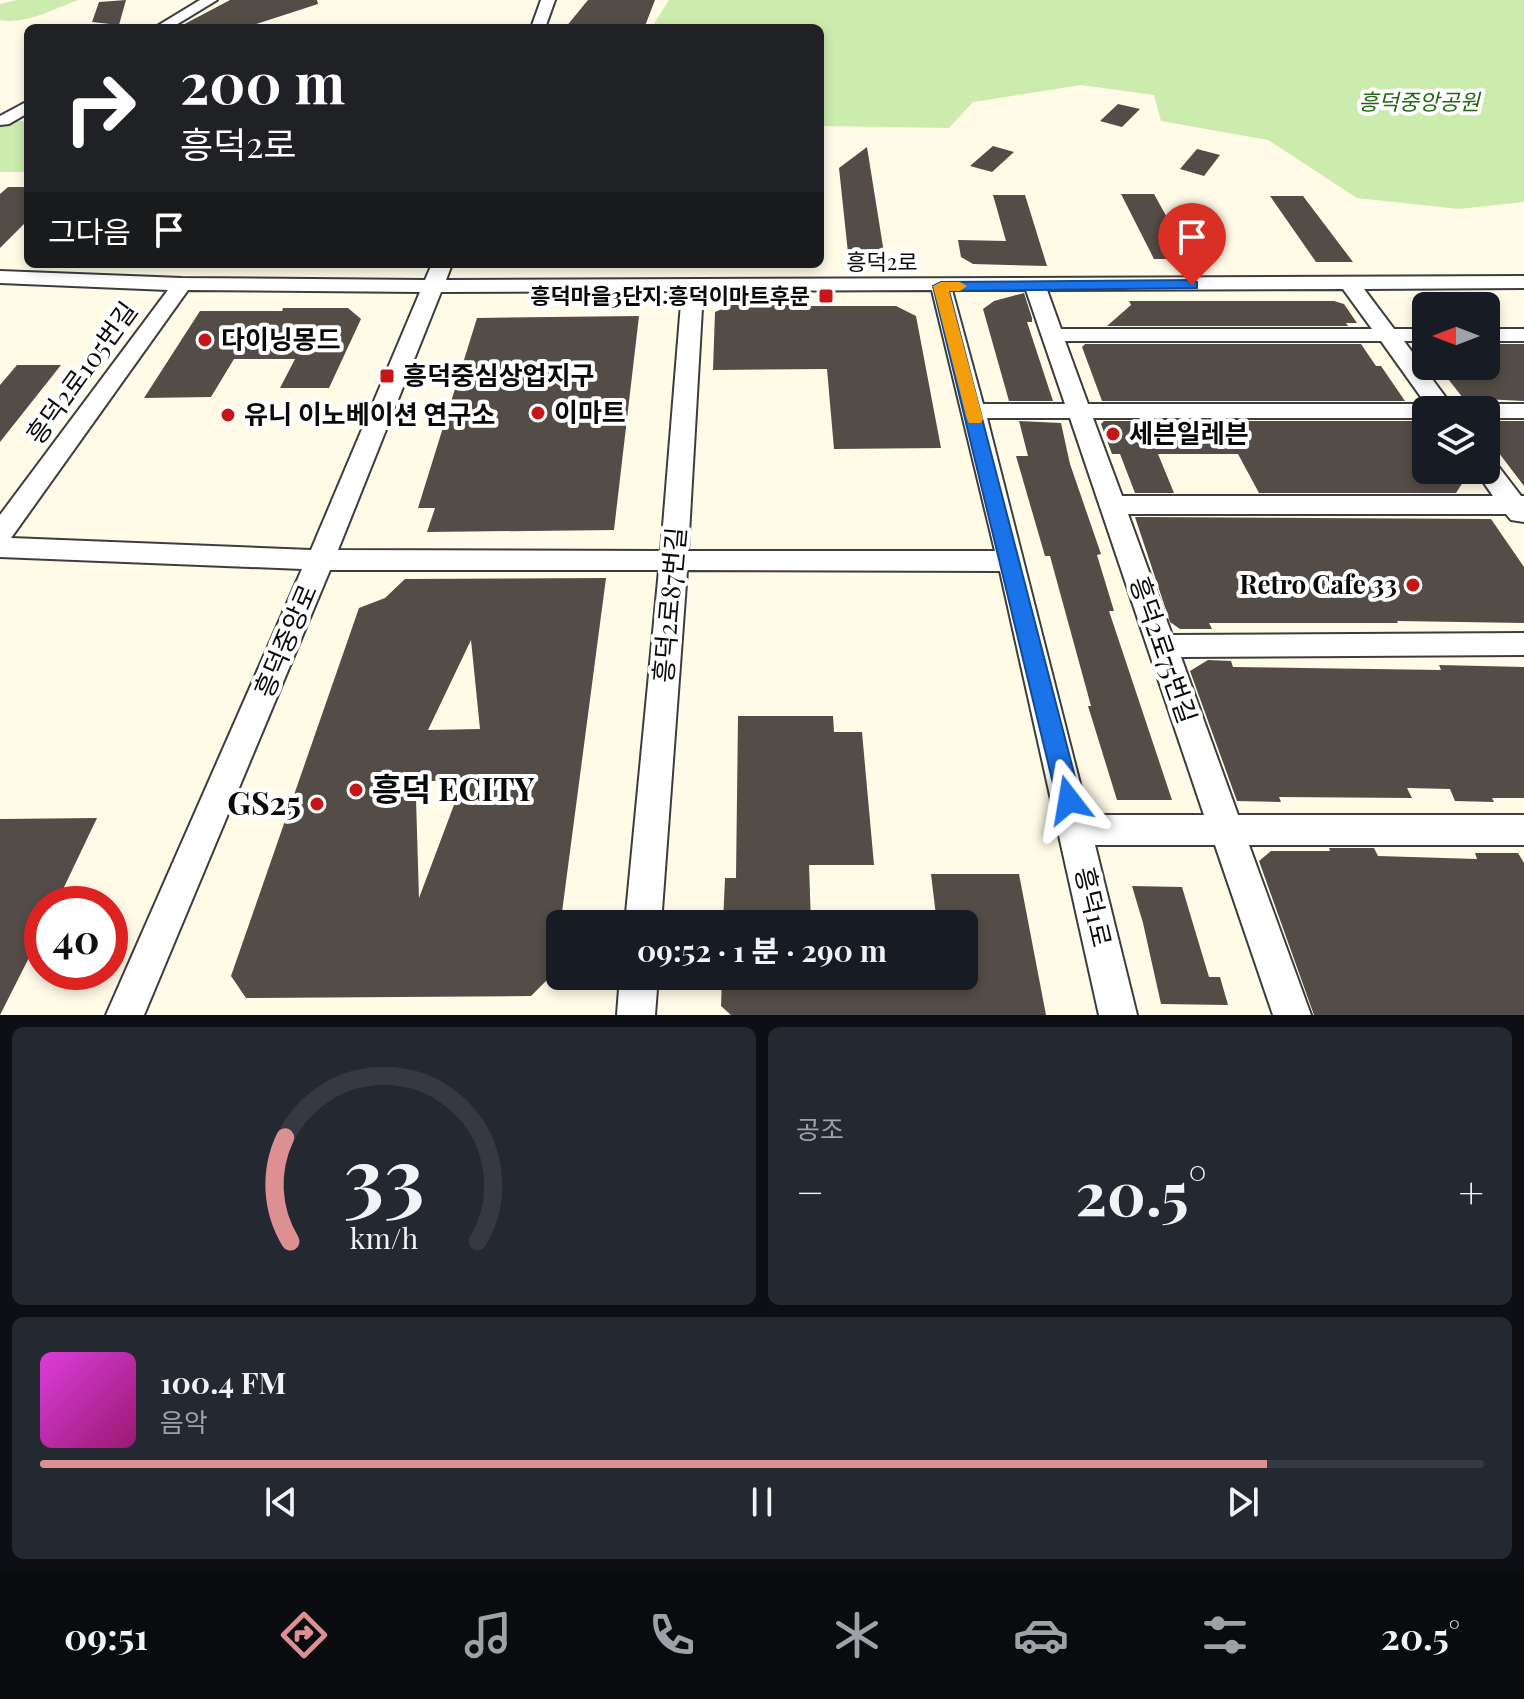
<!DOCTYPE html>
<html lang="ko">
<meta charset="utf-8">
<style>
:root{--surface:#171b24;--page:#242831;--text:#f1f3f6;--muted:#9ea1a6;--line:#363941;--accent:#dd9092}
body{margin:0;font-family:"Playfair Display","Noto Sans KR",serif;background:var(--page);color:var(--text);height:100vh;display:flex;flex-direction:column;font-size:30px;white-space:nowrap}
*{box-sizing:border-box;margin:0}
p{font-size:26px;color:var(--muted)}
.icon{flex:none;width:44px;height:44px;fill:none;stroke:currentColor;stroke-width:2;stroke-linecap:round;stroke-linejoin:round}
.map{position:relative;height:1015px;overflow:hidden}
.panel{display:flex;flex-direction:column;gap:12px;padding:12px;background:#0d0f14;flex:1}
.panel>*{flex:none}
.banner{position:absolute;left:24px;top:24px;width:800px;height:244px;border-radius:12px;box-shadow:0 4px 12px #0003;background:#202124;color:#fff;overflow:hidden}
.needle{width:52px;rotate:270deg}
.fabs{position:absolute;left:1412px;top:292px;display:grid;gap:16px}
.fabs a{display:grid;place-items:center;width:88px;height:88px;border-radius:12px;background:var(--surface);box-shadow:0 4px 12px #0003;font-size:40px}
.speed{position:absolute;left:24px;top:886px;display:flex;gap:16px;font-size:40px;font-weight:700;text-align:center}
.speed>*{display:grid;place-content:center;width:104px;height:104px;border-radius:50%;background:var(--surface);box-shadow:0 4px 12px #0003;line-height:1}
.speed .limit{border:12px solid #d22;background:#fff;color:#111}
.pin{position:absolute;display:grid;place-items:center;width:68px;height:68px;color:#fff;margin:-82px -34px;border-radius:50% 50% 50% 0;rotate:-45deg;box-shadow:0 0 8px #0007}
.pin .icon{rotate:45deg}
.me{position:absolute;width:88px;margin:-44px;rotate:346deg;stroke-linejoin:round;filter:drop-shadow(0 0 6px #0008)}
.turn{display:flex;align-items:center;gap:28px;height:168px;padding:0 24px;font-size:36px}
.turn .icon{width:104px;height:104px;stroke-width:2.5}
.turn b{display:block;font-size:56px;line-height:68px}
.then{display:flex;align-items:center;height:76px;padding:0 24px;background:#0003;gap:16px;font-size:30px}
.big{font-size:60px;font-weight:700;line-height:1.1}
.panel .widget{flex:1;display:flex;flex-direction:column;justify-content:center;gap:12px;min-width:0;padding:0 28px;border-radius:12px;background:var(--page)}
.panel .dial{align-items:center;gap:0}
.dial svg{height:208px;overflow:visible;fill:none;stroke:var(--line);stroke-width:7;stroke-linecap:round;text-anchor:middle}
.dial text{fill:var(--text);stroke:none}
.song{display:flex;align-items:center;gap:24px}
.cover{width:96px;height:96px;border-radius:12px;background:linear-gradient(135deg,hsl(300 70% 55%),hsl(320 70% 35%))}
.played{height:8px;border-radius:4px;background:linear-gradient(90deg,var(--accent) 85%,var(--line) 85%)}
.keys{display:flex;justify-content:space-around;direction:ltr}
.heat{display:flex;justify-content:space-between;align-items:center;font-size:44px;direction:ltr}
.panel .tiles{flex:1;display:grid;gap:12px;grid-template-columns:1fr 1fr}
.widget:last-child{grid-column:span 2}
.trip{position:absolute;left:546px;top:910px;width:432px;height:80px;border-radius:12px;background:var(--surface);box-shadow:0 4px 12px #0003;font-weight:700;line-height:80px;text-align:center}
.tab-bar{display:flex;height:128px;justify-content:space-around;align-items:center;background:#090b0e;color:var(--muted)}
.tab-bar .icon{width:56px;height:56px}
.tab-bar .current{color:var(--accent)}
.tab-bar b{font-size:36px;color:var(--text)}
.map>svg:first-child{display:block}
.green{fill:#ccecae}
.building{fill:#544c46;fill-rule:evenodd}
.lines{fill:none;stroke-linecap:round;stroke-linejoin:round}
.minor-casing{stroke:#3d3d3d;stroke-width:4}
.minor{fill:#fff;fill-rule:evenodd}
.route{fill:#1a73e8;stroke:#114b97;stroke-width:2}
.slow{fill:#f59e0b}
.poi-dot{fill:#c51718;stroke:#fff;stroke-width:3}
.labels{text-anchor:middle;stroke-width:8;stroke-linejoin:round;paint-order:stroke}
.far-park-label{font-size:22px;font-style:italic;fill:#236616;stroke:#fff}
.far-street-label{font-size:22px;fill:#0a0a0a;stroke:#fff}
.far-poi-label{font-size:22px;font-weight:bold;fill:#0a0a0a;stroke:#fff;text-anchor:end}
.poi-label{font-size:26px;font-weight:bold;fill:#0a0a0a;stroke:#fff;text-anchor:start}
.street-label{font-size:26px;fill:#0a0a0a;stroke:#fff}
.near-poi-label{font-size:32px;font-weight:bold;fill:#0a0a0a;stroke:#fff;text-anchor:start}
</style>
<div class="map">
<svg width="1524" height="1015" viewBox="0 0 1524 1015">
<rect width="100%" height="100%" fill="#fffbe7"/>
<path class="green" d="M78 0C53 9 26 25 0 20V4L18 0Z
M669 0H1524V202L1459 209 1357 198 1268 140 1161 121 1154 95 1081 85 973 102 949 128 820 126V28H646L652 27Z
M0 121H28V172H0Z"/>
<path class="building" d="M126 0 119 25 92 22 99 2Z
M230 0H317L318 4 244 28H177Z
M588 0H655L645 26 565 28Z
M1118 104 1140 109 1122 127 1100 121Z
M993 146 1014 152 992 172 970 166Z
M867 147 884 253H848L839 168Z
M1197 149 1220 155 1204 176 1180 169Z
M8 187H28V220L0 248V194Z
M1121 194H1154L1190 259H1154Z
M993 195H1025L1047 266 973 264 961 257 958 240 1006 241Z
M1270 196H1303L1353 262H1316Z
M1024 293 1032 318V322H1027L1053 401H1009L983 309 994 301Z
M1129 301H1334L1344 304 1357 323H1346L1348 326H1107L1131 305Z
M807 302V306H896L916 316 941 448 834 449 827 369 713 370 715 312 736 303Z
M283 308H348L361 319 329 388H280L295 359H234L211 397 144 398 200 311H282Z
M639 316 614 530 427 532 435 508H418L477 318Z
M1085 344H1361L1376 366H1381L1405 401H1102L1082 347Z
M1486 344H1524V401L1463 398 1438 366H1486Z
M17 365H61L0 442V385Z
M1019 421 1061 423 1070 464 1101 554 1097 555 1114 611H1109L1172 800H1117L1088 706H1091L1050 556H1045L1016 456H1028Z
M1104 421H1419L1426 426V470H1456L1463 482 1456 493H1259L1238 454H1158L1174 493H1135L1120 454H1112L1101 424Z
M1486 421H1524V486L1486 436Z
M1135 517 1491 519 1524 567V623L1397 621 1398 623H1209L1212 629H1180L1170 622Z
M606 578 554 973 531 996 246 998 231 976 359 608 385 598 405 579ZM471 640 480 729 428 730ZM417 781H463L419 898 416 799Z
M1208 660 1231 661 1233 667 1441 670 1439 665 1524 667V798H1492L1494 802 1455 801 1450 789 1407 788 1412 798 1279 797 1281 802 1237 801 1190 671Z
M738 716H833L834 732H862L874 865H809L811 924H723L725 878H736Z
M97 818 56 904H42V932L0 1015V819Z
M1329 848H1374L1378 856 1477 859 1475 853H1518L1524 863V1015H1314L1259 861 1271 851H1330Z
M931 874H1019L1046 1015H731L721 1006 722 976H964V924H937Z
M1132 886 1182 887 1209 977H1220L1228 1005 1161 1004 1143 923Z"/>
<g class="lines">
<g class="minor-casing">
<path id="minor" d="M200 0H217L171 28H154Z
M541 0H555L545 28H531Z
M28 101V113L9 124 0 125V116Z
M432 264H452L446 280 1524 276V288L1364 289 1394 329H1426V341H1404L1455 410H1426V418H1093L1122 496H1493L1475 470H1486V460L1495 462 1521 496H1524V522L1511 520 1506 514H1128L1172 635 1524 633V655L1181 657 1238 815H1524V845H1249L1311 1015H1273L1215 845H1095L1137 1015H1099L1000 571 687 570 661 924H625L659 570H330L144 1015H106L302 569 0 557V515L168 290 0 283V271L182 278 425 280ZM1343 289 1372 329H1061L1047 290ZM188 290 420 292 311 550 11 538ZM932 290 995 551H688L703 291ZM952 290H1026L1065 404H983ZM682 291 661 551 338 550 441 292ZM1065 341H1381L1426 404H1088ZM987 418H1070L1204 815H1088Z
M1486 329H1524V341H1486Z
M1486 404H1524V418H1486V410H1475Z
M620 976H658L655 1015H617Z"/>
</g>
<use href="#minor" class="minor"/>
</g>
<path class="route" d="M1192 280 1197 282V288L949 291 1081 800 1077 807 1069 810 1061 807 1057 800 933 286 941 282Z"/>
<path class="slow" d="M941 282H960L967 286 960 291H949L983 419 981 423H969L967 419 933 286Z"/>
<g class="poi-dot">
<rect x="818" y="288" width="16" height="16" rx="4"/>
<circle cx="205" cy="340" r="8"/>
<rect x="379" y="368" width="16" height="16" rx="4"/>
<circle cx="538" cy="413" r="8"/>
<circle cx="228" cy="415" r="8"/>
<circle cx="1113" cy="434" r="8"/>
<circle cx="1413" cy="585" r="8"/>
<circle cx="356" cy="790" r="8"/>
<circle cx="317" cy="804" r="8"/>
</g>
<g class="labels">
<g class="far-park-label">
<text x="1419" y="110">흥덕중앙공원</text>
</g>
<g class="far-street-label">
<text x="882" y="270">흥덕2로</text>
</g>
<g class="far-poi-label">
<text x="810" y="304">흥덕마을3단지.흥덕이마트후문</text>
</g>
<g class="poi-label">
<text x="221" y="349">다이닝몽드</text>
<text x="403" y="385">흥덕중심상업지구</text>
<text x="554" y="422">이마트</text>
<text x="244" y="424">유니 이노베이션 연구소</text>
<text x="1129" y="443">세븐일레븐</text>
<text x="1397" y="594" text-anchor="end">Retro Cafe 33</text>
</g>
<g class="street-label">
<text transform="translate(82 373) rotate(-54)" y="9">흥덕2로105번길</text>
<text transform="translate(670 605) rotate(-85)" y="9">흥덕2로87번길</text>
<text transform="translate(286 641) rotate(-67)" y="9">흥덕중앙로</text>
<text transform="translate(1163 650) rotate(71)" y="9">흥덕2로75번길</text>
<text transform="translate(1093 907) rotate(77)" y="9">흥덕1로</text>
</g>
<g class="near-poi-label">
<text x="372" y="801">흥덕 ECITY</text>
<text x="301" y="815" text-anchor="end">GS25</text>
</g>
</g>
</svg>
<div class="fabs">
<a><svg class="needle" viewBox="-14 -14 28 28"><path d="M0-13l5 13h-10z" fill="#e53935"/><path d="M0 13l5-13h-10z" fill="#9ea1a6"/></svg></a>
<a><svg class="icon" aria-label="layers" viewBox="0 0 24 24"><path d="M12 4l9 5-9 5-9-5zM3 14l9 5 9-5"/></svg></a>
</div>
<div class="speed"><div class="limit">40</div></div>
<div class="pin" style="left:1192px;top:285px;background:#d93025"><svg class="icon" aria-label="arrive" viewBox="0 0 24 24"><path d="M6 21V4h12l-3 4 3 4H6"/></svg></div>
<svg class="me" style="left:1069px;top:800px" viewBox="-20 -20 40 40"><path d="M0-17L14 15 0 8-14 15z" fill="#1a73e8" stroke="#fff" stroke-width="4"/></svg>
<div class="trip">09:52 · 1 분 · 290 m</div>
<div class="banner">
<div class="turn"><svg class="icon" aria-label="right" viewBox="0 0 24 24"><path d="M7 20v-9h11M14 6l5 5-5 5"/></svg><div><b>200 m</b>흥덕2로</div></div>
<div class="then">그다음<svg class="icon" aria-label="arrive" viewBox="0 0 24 24"><path d="M6 21V4h12l-3 4 3 4H6"/></svg></div>
</div>
</div>
<section class="panel">
<div class="tiles">
<div class="widget dial"><svg viewBox="0 0 100 80">
<path d="M14 69A42 42 0 1 1 86 69"/>
<path d="M14 69A42 42 0 0 1 12 29" stroke="#dd9092"/>
<text x="50" y="56" font-size="32" font-weight="700">33</text>
<text x="50" y="72" font-size="11">km/h</text>
</svg></div>
<div class="widget"><p>공조</p>
<div class="heat"><a>−</a><b class="big">20.5°</b><a>+</a></div>
</div>
<div class="widget">
<div class="song"><i class="cover"></i><div><b>100.4 FM</b><p>음악</p></div></div>
<div class="played"></div>
<div class="keys"><svg class="icon" aria-label="previous" viewBox="0 0 24 24"><path d="M18 5L8 12l10 7zM5 5v14"/></svg><svg class="icon" aria-label="pause" viewBox="0 0 24 24"><path d="M8 5v14M16 5v14"/></svg><svg class="icon" aria-label="next" viewBox="0 0 24 24"><path d="M6 5l10 7-10 7zM19 5v14"/></svg></div>
</div>
</div>
</section>
<nav class="tab-bar">
<b>09:51</b>
<svg class="icon current" aria-label="directions" viewBox="0 0 24 24"><path d="M12 3l9 9-9 9-9-9zM9 14v-3h6M13 9l2 2-2 2"/></svg>
<svg class="icon" aria-label="music" viewBox="0 0 24 24"><path d="M9 18V5l10-2v13"/><circle cx="6" cy="18" r="3"/><circle cx="16" cy="16" r="3"/></svg>
<svg class="icon" aria-label="phone" viewBox="0 0 24 24"><path d="M5 4h4l2 5-3 2q2 4 5 5l2-3 5 2v4C11 20 4 13 5 4z"/></svg>
<svg class="icon" aria-label="climate" viewBox="0 0 24 24"><path d="M12 3v18M4 7l16 10M4 17L20 7"/></svg>
<svg class="icon" aria-label="car" viewBox="0 0 24 24"><path d="M5 17H2v-5l4-1 3-4h7l3 4 3 1v5h-3M9 17h6M6 11h13"/><circle cx="7" cy="17" r="2"/><circle cx="17" cy="17" r="2"/></svg>
<svg class="icon" aria-label="filters" viewBox="0 0 24 24"><path d="M4 7h16M4 17h16"/><circle cx="9" cy="7" r="2"/><circle cx="15" cy="17" r="2"/></svg>
<b>20.5°</b>
</nav>
